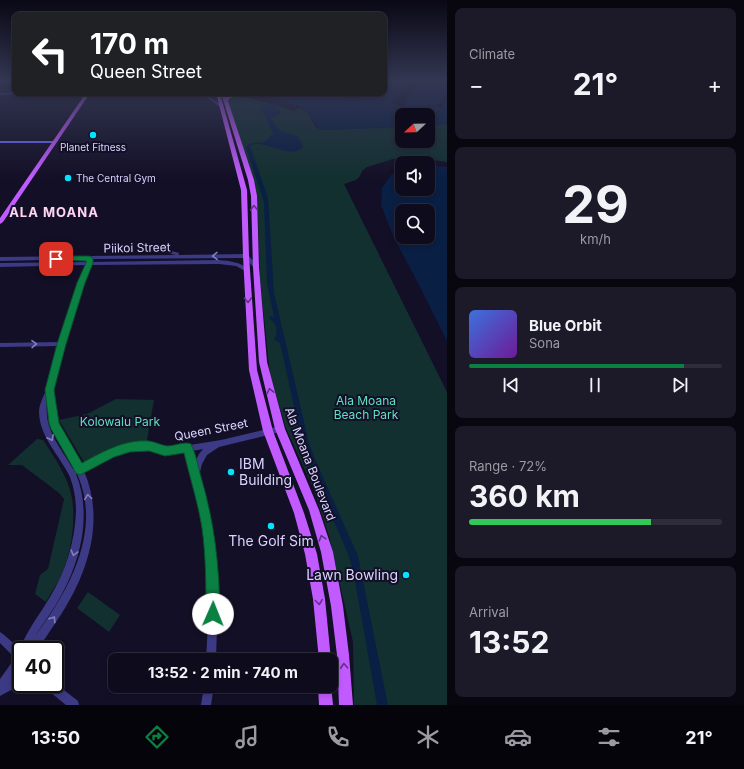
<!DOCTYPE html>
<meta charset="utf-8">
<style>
:root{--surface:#0e0b1c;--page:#1c1929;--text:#f1f3f6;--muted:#9b9ba3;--line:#2e2b3b;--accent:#0b8043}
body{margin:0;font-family:Inter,sans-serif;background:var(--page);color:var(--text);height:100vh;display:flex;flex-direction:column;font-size:15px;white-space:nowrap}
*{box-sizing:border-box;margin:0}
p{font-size:13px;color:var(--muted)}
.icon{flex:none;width:22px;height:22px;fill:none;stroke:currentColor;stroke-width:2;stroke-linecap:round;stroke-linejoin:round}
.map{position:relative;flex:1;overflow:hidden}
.details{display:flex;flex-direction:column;gap:8px;padding:8px;background:#08060f;width:297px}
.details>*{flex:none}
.guide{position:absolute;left:12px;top:12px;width:375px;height:84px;border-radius:8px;box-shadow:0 2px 6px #0003,0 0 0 1px var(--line);background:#202124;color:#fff;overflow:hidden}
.needle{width:26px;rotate:248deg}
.controls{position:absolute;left:395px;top:108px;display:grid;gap:8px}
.controls a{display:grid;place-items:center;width:40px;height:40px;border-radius:8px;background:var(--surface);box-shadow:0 2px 6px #0003,0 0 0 1px var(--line);font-size:20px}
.speed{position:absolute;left:12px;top:641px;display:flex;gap:8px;font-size:20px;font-weight:700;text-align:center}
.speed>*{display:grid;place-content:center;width:52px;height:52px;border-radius:50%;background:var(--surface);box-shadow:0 2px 6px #0003,0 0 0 1px var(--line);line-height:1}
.speed .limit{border:2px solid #111;border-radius:6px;background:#fff;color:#111}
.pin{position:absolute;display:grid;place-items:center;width:34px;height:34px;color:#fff;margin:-17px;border-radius:8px;box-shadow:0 2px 6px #0006}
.me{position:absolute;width:44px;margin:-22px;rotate:1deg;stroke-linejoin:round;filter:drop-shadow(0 0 3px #0008)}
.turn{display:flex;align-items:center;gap:14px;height:84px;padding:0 12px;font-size:18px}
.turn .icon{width:52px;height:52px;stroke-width:2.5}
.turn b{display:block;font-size:28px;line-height:34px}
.big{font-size:30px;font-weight:700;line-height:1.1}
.details .widget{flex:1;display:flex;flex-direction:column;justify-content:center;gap:6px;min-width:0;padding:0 14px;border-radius:8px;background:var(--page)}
.details .dial{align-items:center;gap:0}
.dial b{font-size:52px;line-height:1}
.song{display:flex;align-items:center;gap:12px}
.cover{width:48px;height:48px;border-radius:6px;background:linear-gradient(135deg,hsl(220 70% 55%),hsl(280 70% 35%))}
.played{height:4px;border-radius:2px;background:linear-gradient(90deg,var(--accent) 85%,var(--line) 85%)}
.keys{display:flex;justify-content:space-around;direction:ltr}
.heat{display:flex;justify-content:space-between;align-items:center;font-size:22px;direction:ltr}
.charge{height:6px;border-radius:3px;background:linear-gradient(90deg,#34c759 72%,var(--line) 0)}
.trip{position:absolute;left:108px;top:653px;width:230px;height:40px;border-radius:8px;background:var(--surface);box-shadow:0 2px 6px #0003,0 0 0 1px var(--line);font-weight:700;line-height:40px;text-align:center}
.dock{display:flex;height:64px;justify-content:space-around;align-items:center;background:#06040b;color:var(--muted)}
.dock .icon{width:28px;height:28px}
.dock .on{color:var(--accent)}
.dock b{font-size:18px;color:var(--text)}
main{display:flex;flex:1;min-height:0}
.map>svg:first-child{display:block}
.green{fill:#12302f}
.water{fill:#0a1f44;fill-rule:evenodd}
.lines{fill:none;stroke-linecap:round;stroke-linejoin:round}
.tertiary{fill:#3d3a85;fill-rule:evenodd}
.secondary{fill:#6f6bff;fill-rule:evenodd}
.primary{fill:#c25bff;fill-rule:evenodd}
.oneway{stroke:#623188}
.oneway2{stroke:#837fbc}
.route{fill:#0b8043;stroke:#07532c}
.poi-dot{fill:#00e5ff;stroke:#130f26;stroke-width:1.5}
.labels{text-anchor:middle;stroke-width:4;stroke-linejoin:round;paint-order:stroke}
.far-poi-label{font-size:10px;fill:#d9d4ff;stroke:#130f26}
.street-label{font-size:12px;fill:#d9d4ff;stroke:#130f26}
.park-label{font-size:12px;fill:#5fe0c0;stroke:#130f26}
.far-district-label{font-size:13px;font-weight:bold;letter-spacing:1px;fill:#ffd6f0;stroke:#130f26}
.near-poi-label{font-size:14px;fill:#d9d4ff;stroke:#130f26;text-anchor:start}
</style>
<main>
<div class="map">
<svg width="447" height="705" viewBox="0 0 447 705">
<rect width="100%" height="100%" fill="#130f26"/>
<path class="green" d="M236 96 249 98 294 111 299 108C309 111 311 118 315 127L322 130 402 127V141H428V125L447 124V162L414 157 393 159 367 167 362 171 360 176 356 180 344 184 447 392V705H354L353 642 329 536 314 490 286 428 270 375 260 279 258 218 255 187 228 103 231 98Z
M116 399 154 400 147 440C124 443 103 450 84 462L59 420 87 414Z
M37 439 43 440C54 456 69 479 72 498 76 523 71 555 60 578 56 586 50 594 46 602L35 594 40 575 48 569 64 499 59 493 22 465H8Z
M88 592 120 615 109 632 77 608Z"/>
<path class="water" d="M384 80H413L391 103 403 107 407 103 404 101 423 80H447V93L437 106 441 108 447 99V124L428 125V115H402V127L322 130C312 125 312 113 302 108 291 102 270 97 258 93H352L346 98 356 101 367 93H384Z
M267 104 276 106 280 111V114L272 118C278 134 285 131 298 137L303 147C290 161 263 137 250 146L268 198 274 293 309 443 314 457 358 556 388 705H377L353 570 348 554 304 452 280 343 274 340C279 330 277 325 269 318L271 316 274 317 267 284 264 202 246 147 249 144 264 142 273 134 265 115 260 111 261 105Z
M435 166 447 167V341L417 281 394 238 381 205 382 188 391 175 402 172V189H428V167ZM402 211H428V237H402Z"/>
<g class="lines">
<path class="tertiary" d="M15 92 16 94 0 95V93Z
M201 93 225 95 224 97 207 95 223 106 220 107Z
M162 244H166L168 250 179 253V254L178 255 246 254 248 255 259 267 258 268H254L245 258 91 259V262L219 260C230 261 241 262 250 270L247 272 236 266 219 264 91 265 79 300 52 391 56 415 58 425 80 465C98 455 118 444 139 443 156 442 170 452 187 444L190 445 221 440 280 426 282 427 283 429 282 431 280 432 219 447 207 455 202 464 199 476 212 528 216 561 218 594 216 660H206C208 622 211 583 206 544 203 513 194 482 185 452 179 453 172 455 166 454 160 453 154 450 148 449 125 448 103 460 84 471 107 524 85 581 54 625 48 634 43 642 36 650H21V665L11 679 21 677V684H25L24 685 13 689 0 696V679L15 658 0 643V632L3 634 20 649C27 630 40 614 50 597 66 571 75 541 76 511 76 500 74 486 69 475 59 455 40 437 39 413 39 404 43 398 46 390 51 376 55 361 59 346L0 347V343L61 342 77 287 86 265 0 267V263L87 262V259L0 261V257L176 255 164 252 162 245ZM47 403C50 428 62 446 74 468L73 469C60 446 44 431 47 403ZM203 449 199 454 195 462 192 451ZM76 474H77L78 476C102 532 68 592 35 636 44 622 54 609 62 594 81 559 92 513 76 474Z
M55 683 78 701 79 705H66L50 692 35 687 33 684H55Z
M204 686H214L211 705H201Z"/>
<path class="secondary" d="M0 141H55L57 142 55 143H0Z"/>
<path class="primary" d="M86 93H90L3 222 0 224V218Z
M221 93H225L226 97 237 94 239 95 230 98 228 101 254 180 257 196 259 267 267 362 285 429 319 510 333 552 343 606 349 655 353 705H339L337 655 331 606 321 552 309 510 275 429 259 362 253 267 251 196 248 180Z
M219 96 221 97 247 190 249 256 257 370 273 431 304 513 317 554 325 599 331 660V661L319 660 313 599 305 554 294 513 263 431 249 370 243 256 241 190 217 97Z
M331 685 333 705H319L318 686H331Z"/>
</g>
<defs><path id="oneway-chevron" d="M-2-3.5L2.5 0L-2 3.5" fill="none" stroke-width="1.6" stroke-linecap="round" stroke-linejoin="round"/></defs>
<g class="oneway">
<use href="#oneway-chevron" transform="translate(254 208) rotate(-91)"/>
<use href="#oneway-chevron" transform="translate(248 300) rotate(88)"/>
<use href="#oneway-chevron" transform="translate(270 391) rotate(-103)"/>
<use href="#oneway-chevron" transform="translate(322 538) rotate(-107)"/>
<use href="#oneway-chevron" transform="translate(319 602) rotate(83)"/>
<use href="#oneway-chevron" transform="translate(344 666) rotate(-93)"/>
</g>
<g class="oneway2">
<use href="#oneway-chevron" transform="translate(215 256) rotate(179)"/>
<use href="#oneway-chevron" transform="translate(34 344) rotate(-1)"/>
<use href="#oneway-chevron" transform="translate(51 438) rotate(63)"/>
<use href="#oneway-chevron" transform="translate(88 497) rotate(-98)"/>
<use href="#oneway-chevron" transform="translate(74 553) rotate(105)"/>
<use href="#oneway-chevron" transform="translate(53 619) rotate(-57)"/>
</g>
<linearGradient id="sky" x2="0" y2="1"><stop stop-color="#0a0815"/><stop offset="0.45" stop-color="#333752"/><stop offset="1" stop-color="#333752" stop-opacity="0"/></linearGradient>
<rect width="447" height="179" fill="url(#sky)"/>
<path class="route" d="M56 256H89L93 258V263L85 283 66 344 54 390 59 423 82 463C102 452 125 439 149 441 155 442 161 445 167 446 175 446 184 441 191 444 196 454 198 466 201 477 215 525 219 564 220 614L218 619 213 621 208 619 206 614C206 586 206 557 202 528 198 503 190 478 184 453L165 456 149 451 130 452 114 457 80 475 76 473 51 429 49 423 45 390 57 344 77 283 86 263V261L53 260 52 259Z"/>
<g class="poi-dot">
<circle cx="93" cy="135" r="4"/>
<circle cx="68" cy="178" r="4"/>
<circle cx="231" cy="472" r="4"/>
<circle cx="271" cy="526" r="4"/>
<circle cx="406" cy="575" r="4"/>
</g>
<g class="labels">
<g class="far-poi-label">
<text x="93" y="151">Planet Fitness</text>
<text x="76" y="182" text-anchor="start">The Central Gym</text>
</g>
<g class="street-label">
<text transform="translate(137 248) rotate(-1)" y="4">Piikoi Street</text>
<text transform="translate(211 430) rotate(-11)" y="4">Queen Street</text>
<text transform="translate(310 464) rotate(69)" y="4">Ala Moana Boulevard</text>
</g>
<g class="park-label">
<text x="366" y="405">Ala Moana<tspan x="366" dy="14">Beach Park</tspan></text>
<text x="120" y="426">Kolowalu Park</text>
</g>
<g class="far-district-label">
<text x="54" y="217">ALA MOANA</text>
</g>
<g class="near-poi-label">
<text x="239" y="469">IBM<tspan x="239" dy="16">Building</tspan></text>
<text x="271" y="546" text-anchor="middle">The Golf Sim</text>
<text x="398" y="580" text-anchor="end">Lawn Bowling</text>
</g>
</g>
</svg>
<div class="controls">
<a><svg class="needle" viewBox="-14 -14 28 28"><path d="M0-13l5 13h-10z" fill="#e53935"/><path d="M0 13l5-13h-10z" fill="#9b9ba3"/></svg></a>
<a><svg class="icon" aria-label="sound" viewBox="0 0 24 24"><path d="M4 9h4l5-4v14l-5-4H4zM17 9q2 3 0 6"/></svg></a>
<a><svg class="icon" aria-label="search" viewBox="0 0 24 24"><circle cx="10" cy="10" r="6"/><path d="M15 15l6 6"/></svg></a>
</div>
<div class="speed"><div class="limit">40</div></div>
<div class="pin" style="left:56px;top:259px;background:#d93025"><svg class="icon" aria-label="arrive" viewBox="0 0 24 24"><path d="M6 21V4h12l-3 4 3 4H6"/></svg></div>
<svg class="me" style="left:213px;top:614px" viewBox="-20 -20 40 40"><circle r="19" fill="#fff"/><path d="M0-13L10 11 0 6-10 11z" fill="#0b8043"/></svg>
<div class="trip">13:52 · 2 min · 740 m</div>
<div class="guide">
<div class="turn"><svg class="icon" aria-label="left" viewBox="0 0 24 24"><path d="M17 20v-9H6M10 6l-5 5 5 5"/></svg><div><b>170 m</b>Queen Street</div></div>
</div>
</div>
<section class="details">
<div class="widget"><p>Climate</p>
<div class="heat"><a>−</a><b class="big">21°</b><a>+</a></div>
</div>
<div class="widget dial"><b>29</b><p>km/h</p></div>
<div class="widget">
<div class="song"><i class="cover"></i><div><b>Blue Orbit</b><p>Sona</p></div></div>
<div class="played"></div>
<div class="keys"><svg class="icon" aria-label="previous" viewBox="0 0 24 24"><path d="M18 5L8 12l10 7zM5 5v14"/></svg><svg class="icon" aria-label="pause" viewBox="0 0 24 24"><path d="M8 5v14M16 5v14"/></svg><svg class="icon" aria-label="next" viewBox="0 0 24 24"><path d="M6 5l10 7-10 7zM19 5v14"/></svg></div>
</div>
<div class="widget"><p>Range · 72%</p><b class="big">360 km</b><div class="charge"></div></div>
<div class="widget"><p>Arrival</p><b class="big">13:52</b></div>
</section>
</main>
<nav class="dock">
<b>13:50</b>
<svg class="icon on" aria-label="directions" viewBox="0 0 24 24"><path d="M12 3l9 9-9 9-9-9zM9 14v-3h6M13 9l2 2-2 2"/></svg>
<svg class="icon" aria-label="music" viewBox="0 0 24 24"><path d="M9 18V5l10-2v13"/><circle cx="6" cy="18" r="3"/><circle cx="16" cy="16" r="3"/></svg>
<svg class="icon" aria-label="phone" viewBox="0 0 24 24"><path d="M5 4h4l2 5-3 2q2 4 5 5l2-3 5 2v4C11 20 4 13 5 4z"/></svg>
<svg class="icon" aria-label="climate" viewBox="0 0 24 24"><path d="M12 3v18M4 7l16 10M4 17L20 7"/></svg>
<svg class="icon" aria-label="car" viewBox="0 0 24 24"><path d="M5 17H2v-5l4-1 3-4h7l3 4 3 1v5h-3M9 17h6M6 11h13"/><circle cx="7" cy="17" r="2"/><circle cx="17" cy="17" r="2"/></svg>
<svg class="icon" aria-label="filters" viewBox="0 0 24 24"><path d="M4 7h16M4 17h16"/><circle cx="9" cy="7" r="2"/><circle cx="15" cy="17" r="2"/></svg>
<b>21°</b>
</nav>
